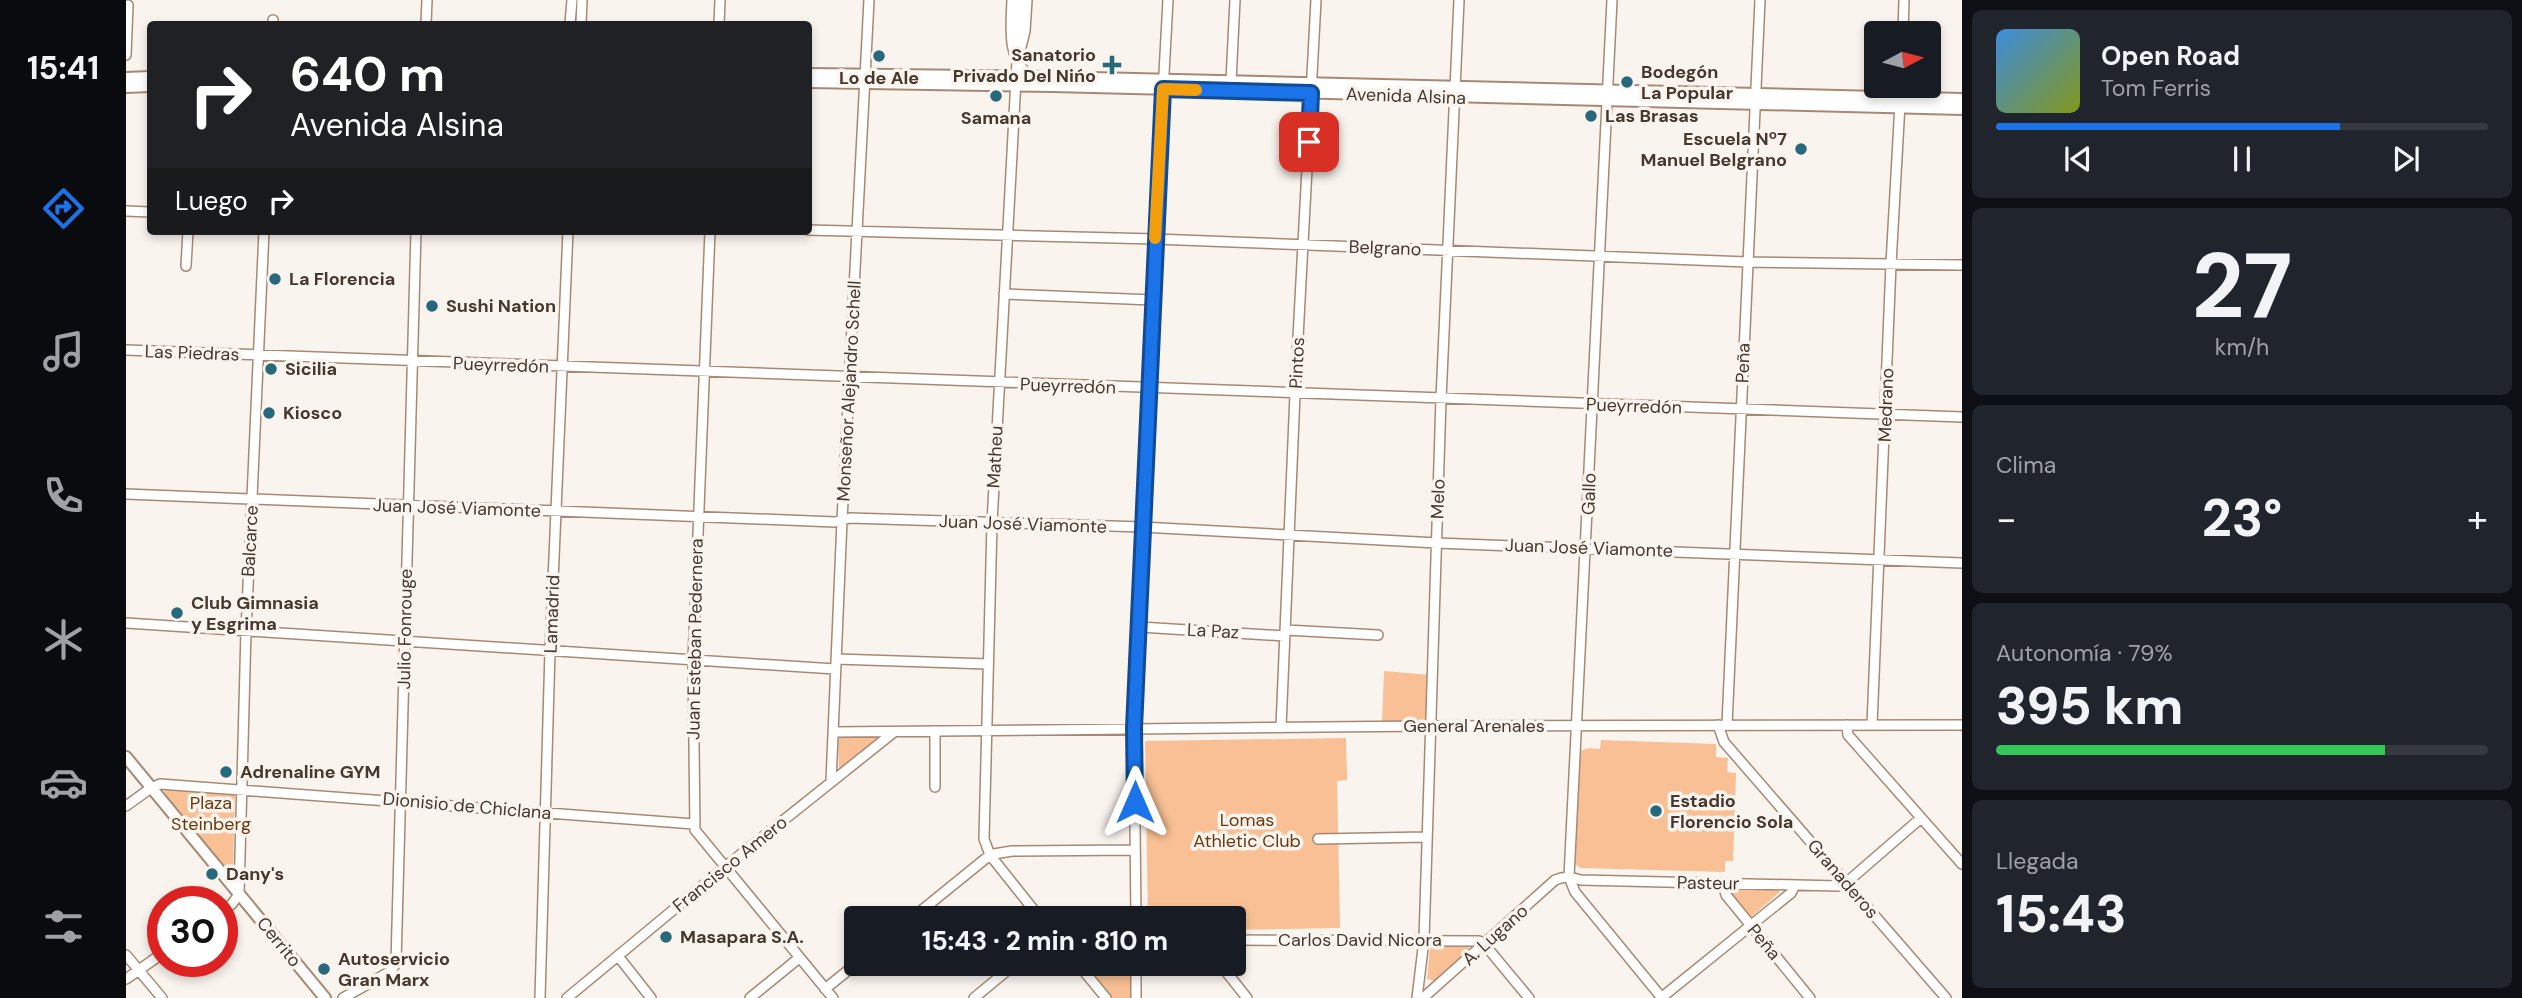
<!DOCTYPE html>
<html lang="es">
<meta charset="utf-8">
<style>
:root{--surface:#171b24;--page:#20242c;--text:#f1f3f6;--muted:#9ea1a6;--line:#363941;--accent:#1a73e8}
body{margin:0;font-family:"DM Sans",sans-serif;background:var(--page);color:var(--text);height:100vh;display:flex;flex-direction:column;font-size:26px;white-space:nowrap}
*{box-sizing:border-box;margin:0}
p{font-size:23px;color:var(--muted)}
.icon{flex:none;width:38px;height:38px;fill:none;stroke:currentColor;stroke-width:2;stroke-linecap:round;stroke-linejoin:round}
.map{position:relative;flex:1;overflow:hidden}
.side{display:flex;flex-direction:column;gap:10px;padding:10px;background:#0d0f14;width:560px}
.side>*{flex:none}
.top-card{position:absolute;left:21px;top:21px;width:665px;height:214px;border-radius:7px;box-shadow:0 4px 10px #0003;background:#202124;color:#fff;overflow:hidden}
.needle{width:46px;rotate:83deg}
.fabs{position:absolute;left:1738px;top:21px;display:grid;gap:14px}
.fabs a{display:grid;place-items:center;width:77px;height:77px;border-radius:7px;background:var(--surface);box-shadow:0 4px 10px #0003;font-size:35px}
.speed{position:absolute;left:21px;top:886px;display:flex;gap:14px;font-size:35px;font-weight:700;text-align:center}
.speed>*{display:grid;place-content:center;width:91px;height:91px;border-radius:50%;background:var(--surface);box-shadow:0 4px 10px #0003;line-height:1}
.speed .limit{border:10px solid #d22;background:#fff;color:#111}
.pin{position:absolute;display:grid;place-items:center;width:60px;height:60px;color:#fff;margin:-30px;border-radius:14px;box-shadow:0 4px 10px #0006}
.me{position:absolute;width:77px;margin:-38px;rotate:0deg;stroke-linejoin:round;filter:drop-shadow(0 0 5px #0008)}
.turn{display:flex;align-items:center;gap:24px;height:147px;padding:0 28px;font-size:32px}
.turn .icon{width:91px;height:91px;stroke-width:2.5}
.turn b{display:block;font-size:49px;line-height:60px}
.then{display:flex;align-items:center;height:66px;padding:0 28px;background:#0003;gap:14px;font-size:26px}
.big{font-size:52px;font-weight:800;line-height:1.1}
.side .widget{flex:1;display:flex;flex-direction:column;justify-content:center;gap:10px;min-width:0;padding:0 24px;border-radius:10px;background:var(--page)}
.side .dial{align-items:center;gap:0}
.dial b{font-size:91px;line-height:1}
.song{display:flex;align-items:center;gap:21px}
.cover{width:84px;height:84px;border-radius:10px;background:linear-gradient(135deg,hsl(210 70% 55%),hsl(70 70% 35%))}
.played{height:7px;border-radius:4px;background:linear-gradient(90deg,var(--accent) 70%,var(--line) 70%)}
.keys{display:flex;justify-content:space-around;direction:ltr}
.heat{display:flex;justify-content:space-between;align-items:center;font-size:38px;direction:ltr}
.charge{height:10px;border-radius:5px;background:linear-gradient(90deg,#34c759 79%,var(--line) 0)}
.trip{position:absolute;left:718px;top:906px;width:402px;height:70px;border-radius:7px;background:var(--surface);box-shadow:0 4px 10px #0003;font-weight:800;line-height:70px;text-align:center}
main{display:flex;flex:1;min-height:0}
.tabs{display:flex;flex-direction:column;width:126px;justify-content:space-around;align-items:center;background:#090b0e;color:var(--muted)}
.tabs .icon{width:49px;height:49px}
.tabs .selected{color:var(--accent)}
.tabs b{font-size:32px;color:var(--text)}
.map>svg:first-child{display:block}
.green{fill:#f8c094}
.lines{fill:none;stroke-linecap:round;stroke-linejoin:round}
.minor-casing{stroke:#a78973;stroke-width:12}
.major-casing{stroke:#a78973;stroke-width:14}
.minor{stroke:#fff;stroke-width:9}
.major{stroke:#fff;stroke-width:10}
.route-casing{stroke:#114b97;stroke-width:18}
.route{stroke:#1a73e8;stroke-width:12}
.slow{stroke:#f59e0b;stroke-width:12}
.poi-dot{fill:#28687c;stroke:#faf4ef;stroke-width:2.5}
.labels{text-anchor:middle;stroke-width:7;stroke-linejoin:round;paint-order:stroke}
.poi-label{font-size:18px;font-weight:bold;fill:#45382e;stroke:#faf4ef;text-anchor:start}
.street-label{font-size:18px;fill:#45382e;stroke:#faf4ef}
.park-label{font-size:18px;fill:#683a0d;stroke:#faf4ef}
</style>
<main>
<nav class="tabs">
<b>15:41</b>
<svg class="icon selected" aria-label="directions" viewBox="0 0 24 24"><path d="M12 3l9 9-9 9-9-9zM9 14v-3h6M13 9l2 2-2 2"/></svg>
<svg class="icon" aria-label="music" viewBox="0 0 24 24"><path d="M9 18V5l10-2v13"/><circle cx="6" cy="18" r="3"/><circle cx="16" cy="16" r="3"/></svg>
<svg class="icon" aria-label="phone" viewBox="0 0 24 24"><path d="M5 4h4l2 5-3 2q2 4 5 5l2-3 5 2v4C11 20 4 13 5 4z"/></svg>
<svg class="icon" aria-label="climate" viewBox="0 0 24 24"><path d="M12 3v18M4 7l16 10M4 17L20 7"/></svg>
<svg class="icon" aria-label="car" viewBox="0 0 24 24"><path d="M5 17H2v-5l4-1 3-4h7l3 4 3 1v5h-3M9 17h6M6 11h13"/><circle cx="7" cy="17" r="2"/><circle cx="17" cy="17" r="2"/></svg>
<svg class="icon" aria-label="filters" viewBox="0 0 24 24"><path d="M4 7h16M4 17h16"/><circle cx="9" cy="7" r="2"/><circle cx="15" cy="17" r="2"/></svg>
</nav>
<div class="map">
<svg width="1836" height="998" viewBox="0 0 1836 998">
<rect width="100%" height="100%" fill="#faf4ef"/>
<path class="green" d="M1258 671 1304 675 1302 724H1256Z
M715 737 750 738V742L713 769 712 739Z
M1220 738 1221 780 1211 781 1214 928 1108 930V919H1022L1019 741Z
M1475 740 1590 744V757L1602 758 1601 772 1610 773 1607 861H1599V872L1454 868 1449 864 1454 751 1463 748 1474 749Z
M41 787 109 793 107 868 105 870H100L39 794 38 789Z
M1610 889 1652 890 1654 892 1625 917H1621L1606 895V891Z
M1307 944 1340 945 1344 950 1308 981 1301 979 1304 946Z
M952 964H1010V998H980Z"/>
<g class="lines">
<g class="minor-casing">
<path id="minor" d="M886 0C885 26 880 61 906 77
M892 0 891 61 866 523 858 839 864 855 915 919
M1486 0 1443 877 1449 892 1536 998
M147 24V20
M300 24 301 0
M444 24 446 0
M455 24 456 0
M593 24 594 0
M1777 33 1778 0
M895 47 899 31 901 0
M0 55 2 5
M1105 81 1109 0
M0 211 24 212
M682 230 1029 239 1621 262 1836 265
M584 231 567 660 569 830 707 998
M60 266 62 231
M878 294 1027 300
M0 350 1836 417
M0 494 709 522 724 518 1016 527 1311 543 1836 563
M0 623 709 669
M1014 627 1159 636
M1160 630 1252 635
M710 659 862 664
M1592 725 1598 742 1820 998
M1601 725 1634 0
M1721 725 1722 735 1836 864
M1746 725 1765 264 1775 86
M1155 727 1169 394 1190 0
M708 732 1304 726 1836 725
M705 782 716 520 743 0
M809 787V731
M0 806 25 788 34 784 568 824
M1192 839 1300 837
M1597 884 1600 895 1684 998
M96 911 106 904 113 894 120 631 138 231
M785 919 859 859 868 854 886 851 1009 850
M1010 919 1008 728 1029 239 1042 0
M1108 940 1353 941 1359 945 1403 998
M0 955 36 998
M492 956 525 998
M952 964 980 998
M1094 964 1121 998
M0 979 37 953
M699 989 730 964
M217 998 265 971 270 963 290 231
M414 998 424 651 442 231
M441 998 599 867 768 732
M624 998 673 958
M848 998 889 964
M1010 998V964
M1291 998 1298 940 1315 399 1333 0
M1297 998 1429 880C1439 876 1445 877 1455 880L1712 886 1720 883 1795 818
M1535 998 1665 893 1669 885"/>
</g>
<g class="major-casing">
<path id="major" d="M682 74 924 77 1836 99
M0 78 24 77
M682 82 926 86 1836 109
M0 87 24 86
M0 757 199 998"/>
</g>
<use href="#minor" class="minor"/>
<use href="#major" class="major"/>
</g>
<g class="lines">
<g class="route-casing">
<path id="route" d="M1009 802 1008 728 1037 89 1185 93 1183 142"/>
</g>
<use href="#route" class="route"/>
<path class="slow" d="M1029 238 1037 89 1070 90"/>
</g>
<g class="poi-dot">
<circle cx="753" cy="56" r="7"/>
<path d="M982.5 54.5h7v7h7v7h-7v7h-7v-7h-7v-7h7z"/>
<circle cx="1501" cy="82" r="7"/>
<circle cx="870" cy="96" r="7"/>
<circle cx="1465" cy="116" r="7"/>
<circle cx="1675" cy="149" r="7"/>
<circle cx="149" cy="279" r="7"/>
<circle cx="306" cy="306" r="7"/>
<circle cx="145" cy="369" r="7"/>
<circle cx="143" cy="413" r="7"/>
<circle cx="51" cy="613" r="7"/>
<circle cx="100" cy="772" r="7"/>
<circle cx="1530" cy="811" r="7"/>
<circle cx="86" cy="874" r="7"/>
<circle cx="540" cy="937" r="7"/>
<circle cx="198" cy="969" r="7"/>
</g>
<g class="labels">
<g class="poi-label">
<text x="970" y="61" text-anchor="end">Sanatorio<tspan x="970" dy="21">Privado Del Nińo</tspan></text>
<text x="1515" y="78">Bodegón<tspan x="1515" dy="21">La Popular</tspan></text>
<text x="753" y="84" text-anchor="middle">Lo de Ale</text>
<text x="1479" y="122">Las Brasas</text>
<text x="870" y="124" text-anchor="middle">Samana</text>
<text x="1661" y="145" text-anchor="end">Escuela Nº7<tspan x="1661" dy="21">Manuel Belgrano</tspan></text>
<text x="163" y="285">La Florencia</text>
<text x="320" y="312">Sushi Nation</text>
<text x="159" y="375">Sicilia</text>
<text x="157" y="419">Kiosco</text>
<text x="65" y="609">Club Gimnasia<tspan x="65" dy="21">y Esgrima</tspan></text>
<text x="114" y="778">Adrenaline GYM</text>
<text x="1544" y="807">Estadio<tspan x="1544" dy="21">Florencio Sola</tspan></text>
<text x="100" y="880">Dany's</text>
<text x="554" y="943">Masapara S.A.</text>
<text x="212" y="965">Autoservicio<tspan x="212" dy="21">Gran Marx</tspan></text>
</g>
<g class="street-label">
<text transform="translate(1280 96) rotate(2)" y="6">Avenida Alsina</text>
<text transform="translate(1259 248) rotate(2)" y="6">Belgrano</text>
<text transform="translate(66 353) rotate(2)" y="6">Las Piedras</text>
<text transform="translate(1171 363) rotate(-87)" y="6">Pintos</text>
<text transform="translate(1617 363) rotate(-88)" y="6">Peña</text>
<text transform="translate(375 365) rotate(2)" y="6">Pueyrredón</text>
<text transform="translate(942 386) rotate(2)" y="6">Pueyrredón</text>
<text transform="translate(723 391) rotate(-87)" y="6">Monseñor Alejandro Schell</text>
<text transform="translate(1760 405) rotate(-88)" y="6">Medrano</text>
<text transform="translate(1508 406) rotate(2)" y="6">Pueyrredón</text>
<text transform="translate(869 457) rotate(-87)" y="6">Matheu</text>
<text transform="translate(1463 494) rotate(-88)" y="6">Gallo</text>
<text transform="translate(1312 499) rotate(-88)" y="6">Melo</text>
<text transform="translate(331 508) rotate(2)" y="6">Juan José Viamonte</text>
<text transform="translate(897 524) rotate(2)" y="6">Juan José Viamonte</text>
<text transform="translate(124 541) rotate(-87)" y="6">Balcarce</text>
<text transform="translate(1463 548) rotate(2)" y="6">Juan José Viamonte</text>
<text transform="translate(426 614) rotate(-88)" y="6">Lamadrid</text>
<text transform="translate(279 629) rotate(-89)" y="6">Julio Fonrouge</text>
<text transform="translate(1087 631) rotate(3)" y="6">La Paz</text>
<text transform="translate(569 639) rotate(-89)" y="6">Juan Esteban Pedernera</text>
<text x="1348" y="732">General Arenales</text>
<text transform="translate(341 806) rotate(5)" y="6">Dionisio de Chiclana</text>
<text transform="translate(604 864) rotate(-39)" y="6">Francisco Amero</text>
<text transform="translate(1717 879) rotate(49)" y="6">Granaderos</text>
<text transform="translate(1582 883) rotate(1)" y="6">Pasteur</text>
<text transform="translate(1369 935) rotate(-42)" y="6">A. Lugano</text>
<text x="1234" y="946">Carlos David Nicora</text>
<text transform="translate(153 942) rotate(51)" y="6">Cerrito</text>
<text transform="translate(1638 942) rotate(50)" y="6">Peña</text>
</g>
<g class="park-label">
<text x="85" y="809">Plaza<tspan x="85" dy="21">Steinberg</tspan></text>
<text x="1121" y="826">Lomas<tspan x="1121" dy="21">Athletic Club</tspan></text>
</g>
</g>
</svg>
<div class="fabs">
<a><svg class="needle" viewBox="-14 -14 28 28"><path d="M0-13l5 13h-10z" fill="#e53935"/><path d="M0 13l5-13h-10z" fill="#9ea1a6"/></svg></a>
</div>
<div class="speed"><div class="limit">30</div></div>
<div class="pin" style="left:1183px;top:142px;background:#d93025"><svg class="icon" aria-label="arrive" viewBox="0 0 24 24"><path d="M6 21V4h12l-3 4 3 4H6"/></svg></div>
<svg class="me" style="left:1009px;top:802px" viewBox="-20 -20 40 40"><path d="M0-17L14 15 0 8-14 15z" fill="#1a73e8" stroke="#fff" stroke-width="4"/></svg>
<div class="trip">15:43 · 2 min · 810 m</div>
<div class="top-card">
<div class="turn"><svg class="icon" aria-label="right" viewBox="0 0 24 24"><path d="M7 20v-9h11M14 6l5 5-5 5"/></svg><div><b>640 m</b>Avenida Alsina</div></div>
<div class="then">Luego<svg class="icon" aria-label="right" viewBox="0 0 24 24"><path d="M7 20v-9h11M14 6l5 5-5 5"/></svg></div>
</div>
</div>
<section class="side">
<div class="widget">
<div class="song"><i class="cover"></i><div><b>Open Road</b><p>Tom Ferris</p></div></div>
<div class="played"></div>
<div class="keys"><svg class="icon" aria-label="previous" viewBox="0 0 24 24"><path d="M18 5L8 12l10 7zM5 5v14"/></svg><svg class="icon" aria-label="pause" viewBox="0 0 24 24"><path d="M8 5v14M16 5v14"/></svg><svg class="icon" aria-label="next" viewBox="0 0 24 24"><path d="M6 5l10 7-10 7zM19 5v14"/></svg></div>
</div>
<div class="widget dial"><b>27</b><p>km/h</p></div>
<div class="widget"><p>Clima</p>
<div class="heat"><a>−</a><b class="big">23°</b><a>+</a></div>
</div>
<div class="widget"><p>Autonomía · 79%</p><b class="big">395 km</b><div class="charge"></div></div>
<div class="widget"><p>Llegada</p><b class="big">15:43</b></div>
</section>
</main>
